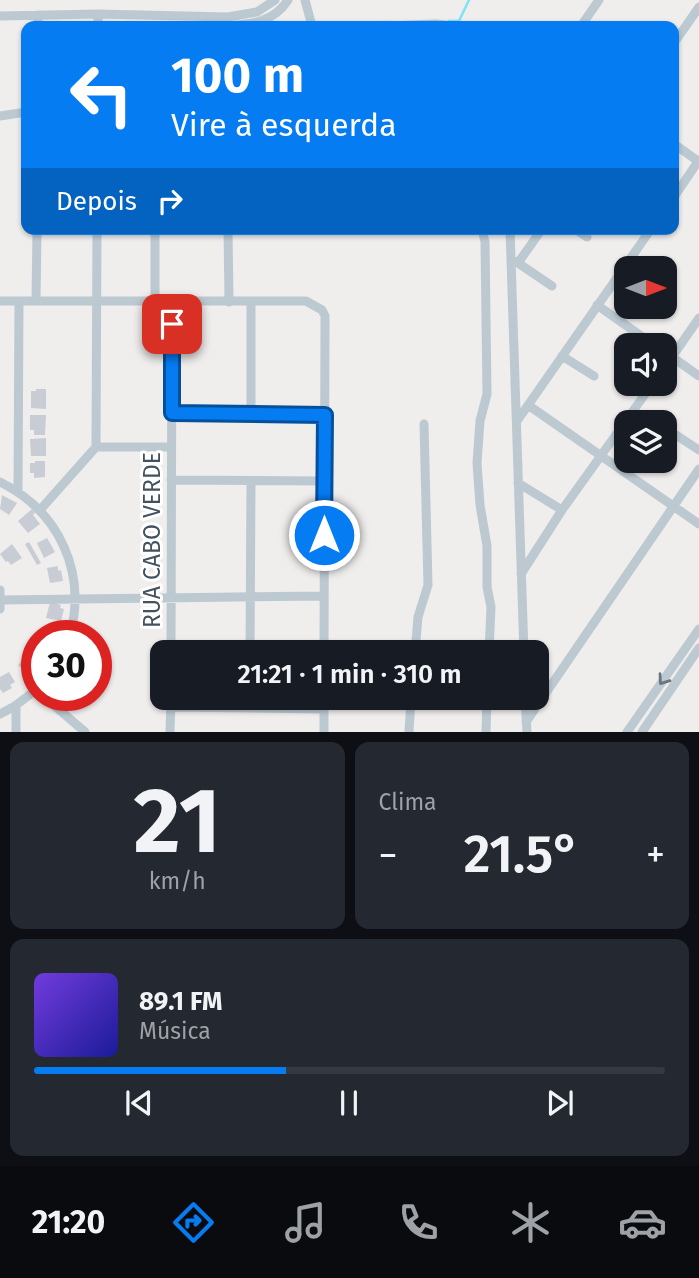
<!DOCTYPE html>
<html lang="pt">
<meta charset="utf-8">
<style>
:root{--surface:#171b24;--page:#242831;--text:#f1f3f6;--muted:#9ea1a6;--line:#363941;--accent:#057cf2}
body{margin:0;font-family:"Fira Sans",sans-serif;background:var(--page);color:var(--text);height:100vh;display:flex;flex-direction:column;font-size:26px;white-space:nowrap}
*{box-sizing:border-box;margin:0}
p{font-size:23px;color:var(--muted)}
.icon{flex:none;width:38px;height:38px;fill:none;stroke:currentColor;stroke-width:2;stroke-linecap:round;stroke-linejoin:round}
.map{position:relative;height:732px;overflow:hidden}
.details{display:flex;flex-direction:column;gap:10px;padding:10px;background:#0d0f14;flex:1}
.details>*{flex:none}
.guide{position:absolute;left:21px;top:21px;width:658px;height:214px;border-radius:14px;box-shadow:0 2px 5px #0004;background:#057cf2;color:#fff;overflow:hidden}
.needle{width:46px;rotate:90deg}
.buttons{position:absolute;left:614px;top:256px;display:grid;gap:14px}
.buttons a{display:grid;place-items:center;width:63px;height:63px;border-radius:14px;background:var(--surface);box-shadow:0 2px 5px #0004;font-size:35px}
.speed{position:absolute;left:21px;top:620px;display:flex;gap:14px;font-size:35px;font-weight:700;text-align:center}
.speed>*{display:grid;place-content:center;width:91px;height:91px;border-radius:50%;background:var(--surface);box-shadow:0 2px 5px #0004;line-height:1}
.speed .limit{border:10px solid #d22;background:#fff;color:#111}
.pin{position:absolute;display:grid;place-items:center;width:60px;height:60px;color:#fff;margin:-30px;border-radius:14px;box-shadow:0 4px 10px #0006}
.me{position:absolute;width:77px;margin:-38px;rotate:0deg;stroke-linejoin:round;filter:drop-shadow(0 0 5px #0008)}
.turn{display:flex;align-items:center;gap:24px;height:147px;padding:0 35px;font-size:32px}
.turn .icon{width:91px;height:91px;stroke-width:2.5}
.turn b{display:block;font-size:49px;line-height:60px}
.then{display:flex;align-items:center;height:66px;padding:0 35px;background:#0003;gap:14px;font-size:26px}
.big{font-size:52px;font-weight:600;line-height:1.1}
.details .tile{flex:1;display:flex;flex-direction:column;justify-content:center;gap:10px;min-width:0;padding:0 24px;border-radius:14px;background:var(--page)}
.details .dial{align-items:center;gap:0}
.dial b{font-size:91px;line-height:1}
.song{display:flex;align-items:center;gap:21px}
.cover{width:84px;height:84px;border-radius:10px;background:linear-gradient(135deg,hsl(260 70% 55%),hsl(240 70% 35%))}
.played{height:7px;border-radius:4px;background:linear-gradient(90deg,var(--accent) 40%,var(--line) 40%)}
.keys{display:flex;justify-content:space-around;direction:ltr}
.heat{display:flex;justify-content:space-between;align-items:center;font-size:38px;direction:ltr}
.details .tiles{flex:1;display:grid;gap:10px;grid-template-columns:1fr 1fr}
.tile:last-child{grid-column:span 2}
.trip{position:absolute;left:150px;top:640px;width:399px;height:70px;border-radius:14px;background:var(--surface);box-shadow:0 2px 5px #0004;font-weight:600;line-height:70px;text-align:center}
.tab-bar{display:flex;height:112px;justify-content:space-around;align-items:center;background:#090b0e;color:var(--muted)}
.tab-bar .icon{width:49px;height:49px}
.tab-bar .current{color:var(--accent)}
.tab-bar b{font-size:32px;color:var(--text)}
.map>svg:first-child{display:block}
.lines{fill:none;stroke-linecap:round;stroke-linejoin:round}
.stream{stroke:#7ee4f5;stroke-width:2.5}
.building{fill:#c8ccd4}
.minor{stroke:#bcc9d1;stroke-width:9}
.oneway{stroke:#677680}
.route-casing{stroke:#03519d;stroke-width:18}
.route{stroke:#057cf2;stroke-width:12}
.labels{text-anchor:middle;stroke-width:6;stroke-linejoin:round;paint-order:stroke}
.street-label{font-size:23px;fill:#43525d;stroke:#fff}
</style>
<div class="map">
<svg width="699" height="732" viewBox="0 0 699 732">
<rect width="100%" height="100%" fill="#f0eded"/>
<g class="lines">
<path class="stream" d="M449 21H458
M458 23 469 0
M294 26V24L390 22"/>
</g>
<path class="building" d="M36 389H46V409L31 408V391H36Z
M30 415H46L45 435H34V430H30Z
M46 438V456H31L30 439Z
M35 461H45V477L34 478V473H30V463H35Z
M2 495 17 503 9 515 0 509Z
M32 509 35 513 33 515 40 524 28 533 18 521Z
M47 538 55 552 44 558 37 543Z
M29 542 41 563 37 565 25 544Z
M12 544 22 558 11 565 8 561 6 562 0 554Z
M58 566V571L61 570 63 581 50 583 47 568Z
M50 602 61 605 60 608 64 609 61 621 46 618Z
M29 653 37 661 34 664 37 666 29 675 18 665Z
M9 672 15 682 10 685 12 688 3 693 0 689V677Z"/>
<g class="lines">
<path class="minor" d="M305 0 312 26
M0 16 98 14 228 17 257 12 275 0
M228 17V26C252 24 274 22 288 0
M38 26V15
M98 26V14
M389 26 435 24 455 26
M581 26 599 0
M674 43 699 7
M0 116 26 112
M674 144 698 161
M674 197 699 160
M228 229 229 302
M482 229 485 242 487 394 480 421 477 463 480 505 487 546V587L491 607 489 653
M510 229 524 653
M575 229 587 237
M511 259 518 263 542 229
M518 263 552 286
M0 301H306L322 310 325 316 324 653
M36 301 37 229
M155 301V229
M597 305 654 345
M665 352 699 376
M562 356 594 376
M665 367 699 318
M528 405 699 524
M172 413 325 415
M251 414V301
M517 421 651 229
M676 435 699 450
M96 447H171
M171 480 325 481
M0 482C59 511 87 572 70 635
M518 483 562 510
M18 491 19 301
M40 510 96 447 97 229
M521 574 562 510 653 383
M0 590V609
M1 600 324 596
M171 653 172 301
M250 653 251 481
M415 653 418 617 428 585 424 424
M42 695 85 732
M525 698 527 732
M171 707 324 709
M0 714 15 706 37 689
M526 722 699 469
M16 732V705
M170 732 171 698
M324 732V698
M409 732 411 698
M486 732 487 698
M627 732 699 629
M642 732 699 648"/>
</g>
<defs><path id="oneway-chevron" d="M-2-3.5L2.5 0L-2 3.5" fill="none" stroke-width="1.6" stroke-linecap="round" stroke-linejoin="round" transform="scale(1.75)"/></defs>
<use class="oneway" href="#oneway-chevron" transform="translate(663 680) rotate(125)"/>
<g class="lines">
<g class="route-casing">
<path id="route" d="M172 324V413L325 415 324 535"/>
</g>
<use href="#route" class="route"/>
</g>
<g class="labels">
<g class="street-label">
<text transform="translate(152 540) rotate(-90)" y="8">RUA CABO VERDE</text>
</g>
</g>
</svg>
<div class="buttons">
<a><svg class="needle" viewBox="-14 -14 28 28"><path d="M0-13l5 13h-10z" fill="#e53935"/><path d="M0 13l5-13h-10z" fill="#9ea1a6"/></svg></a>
<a><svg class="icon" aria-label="sound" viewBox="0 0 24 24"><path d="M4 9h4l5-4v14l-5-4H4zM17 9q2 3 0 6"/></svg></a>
<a><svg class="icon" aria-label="layers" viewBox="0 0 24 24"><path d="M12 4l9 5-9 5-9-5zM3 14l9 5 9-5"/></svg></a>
</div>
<div class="speed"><div class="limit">30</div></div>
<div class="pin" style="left:172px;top:324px;background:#d93025"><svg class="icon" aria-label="arrive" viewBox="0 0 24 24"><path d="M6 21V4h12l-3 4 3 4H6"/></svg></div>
<svg class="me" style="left:324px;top:535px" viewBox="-20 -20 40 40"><circle r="17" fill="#057cf2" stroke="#fff" stroke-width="3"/><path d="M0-11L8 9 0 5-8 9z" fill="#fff"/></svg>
<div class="trip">21:21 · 1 min · 310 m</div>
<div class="guide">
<div class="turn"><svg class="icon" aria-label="left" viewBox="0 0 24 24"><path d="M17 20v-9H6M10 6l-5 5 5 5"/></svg><div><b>100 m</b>Vire à esquerda</div></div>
<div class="then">Depois<svg class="icon" aria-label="right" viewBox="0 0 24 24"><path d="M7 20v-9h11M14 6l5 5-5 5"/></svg></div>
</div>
</div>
<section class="details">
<div class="tiles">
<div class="tile dial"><b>21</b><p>km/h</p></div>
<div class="tile"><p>Clima</p>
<div class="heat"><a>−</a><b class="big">21.5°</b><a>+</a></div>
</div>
<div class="tile">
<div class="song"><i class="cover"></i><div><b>89.1 FM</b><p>Música</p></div></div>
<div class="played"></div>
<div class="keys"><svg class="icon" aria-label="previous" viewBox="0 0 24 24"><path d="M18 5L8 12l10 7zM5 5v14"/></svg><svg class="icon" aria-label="pause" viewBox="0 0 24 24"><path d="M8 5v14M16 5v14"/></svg><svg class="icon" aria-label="next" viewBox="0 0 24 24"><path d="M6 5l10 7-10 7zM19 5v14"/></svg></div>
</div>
</div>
</section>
<nav class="tab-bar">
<b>21:20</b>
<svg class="icon current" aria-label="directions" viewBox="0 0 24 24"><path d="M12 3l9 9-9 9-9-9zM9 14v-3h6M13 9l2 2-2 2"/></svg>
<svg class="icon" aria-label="music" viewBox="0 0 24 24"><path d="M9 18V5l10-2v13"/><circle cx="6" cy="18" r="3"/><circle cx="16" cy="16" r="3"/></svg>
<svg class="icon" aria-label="phone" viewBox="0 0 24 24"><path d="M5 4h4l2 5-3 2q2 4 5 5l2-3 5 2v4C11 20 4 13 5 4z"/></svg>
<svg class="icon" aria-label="climate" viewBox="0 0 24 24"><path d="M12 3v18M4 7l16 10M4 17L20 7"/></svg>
<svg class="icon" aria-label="car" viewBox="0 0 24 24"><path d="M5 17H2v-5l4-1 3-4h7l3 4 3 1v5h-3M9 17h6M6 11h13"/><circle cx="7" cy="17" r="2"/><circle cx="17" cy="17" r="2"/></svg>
</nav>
